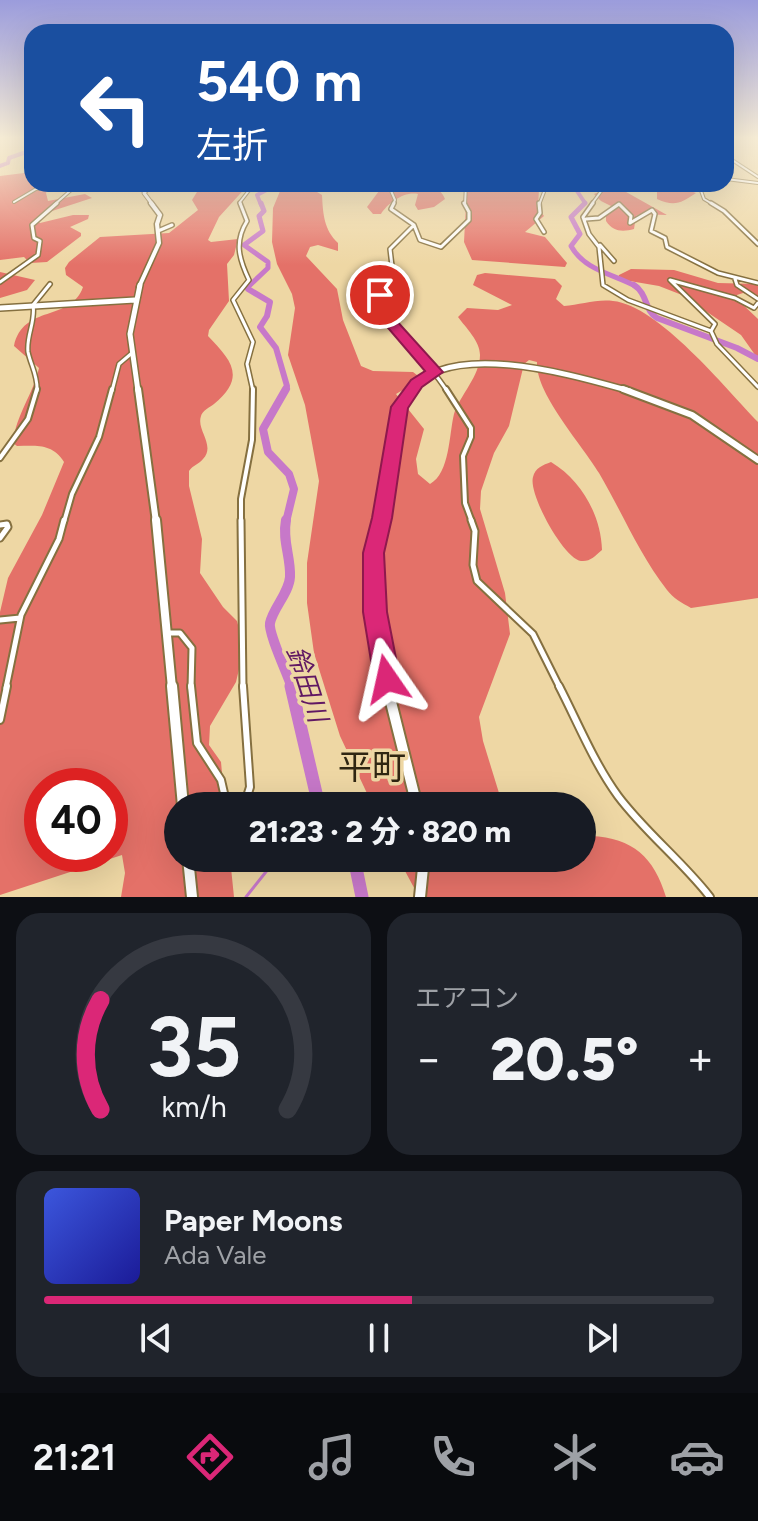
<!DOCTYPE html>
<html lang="ja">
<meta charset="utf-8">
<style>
:root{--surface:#171b24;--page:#20242c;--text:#f1f3f6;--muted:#9ea1a6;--line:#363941;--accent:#db2777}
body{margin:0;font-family:Figtree,"Noto Sans JP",sans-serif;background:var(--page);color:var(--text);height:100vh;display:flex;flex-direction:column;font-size:30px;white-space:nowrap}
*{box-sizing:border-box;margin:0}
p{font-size:26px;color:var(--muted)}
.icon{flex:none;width:44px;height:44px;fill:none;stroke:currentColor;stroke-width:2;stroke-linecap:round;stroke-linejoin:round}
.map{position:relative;height:897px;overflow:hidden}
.drawer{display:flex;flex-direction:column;gap:16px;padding:16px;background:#0d0f14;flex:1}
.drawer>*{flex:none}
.top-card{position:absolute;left:24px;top:24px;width:710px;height:168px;border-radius:24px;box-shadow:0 8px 32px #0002;background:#1a4fa0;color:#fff;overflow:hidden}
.speed{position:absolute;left:24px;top:768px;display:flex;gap:16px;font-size:40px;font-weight:700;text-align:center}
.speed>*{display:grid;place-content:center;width:104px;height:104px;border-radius:50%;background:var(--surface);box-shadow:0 8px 32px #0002;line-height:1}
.speed .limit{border:12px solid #d22;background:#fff;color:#111}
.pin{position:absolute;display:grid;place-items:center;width:68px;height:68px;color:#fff;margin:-34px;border:4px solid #fff;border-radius:50%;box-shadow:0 2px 8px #0007}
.me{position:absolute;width:88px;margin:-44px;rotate:349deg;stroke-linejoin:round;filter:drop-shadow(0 0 6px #0008)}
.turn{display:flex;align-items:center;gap:28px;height:168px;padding:0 40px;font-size:36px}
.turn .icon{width:104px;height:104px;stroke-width:2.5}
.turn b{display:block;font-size:56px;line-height:68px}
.big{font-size:60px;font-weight:800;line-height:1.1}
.drawer .tile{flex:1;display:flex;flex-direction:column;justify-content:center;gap:12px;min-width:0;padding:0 28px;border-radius:24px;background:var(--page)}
.drawer .dial{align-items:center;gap:0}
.dial svg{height:208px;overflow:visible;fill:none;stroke:var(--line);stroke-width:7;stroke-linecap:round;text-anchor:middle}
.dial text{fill:var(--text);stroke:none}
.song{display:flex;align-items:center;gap:24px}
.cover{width:96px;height:96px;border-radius:12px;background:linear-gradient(135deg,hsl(230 70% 55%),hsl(240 70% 35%))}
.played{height:8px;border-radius:4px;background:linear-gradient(90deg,var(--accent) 55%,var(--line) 55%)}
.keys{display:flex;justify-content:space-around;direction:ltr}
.heat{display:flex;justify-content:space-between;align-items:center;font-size:44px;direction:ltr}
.drawer .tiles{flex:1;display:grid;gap:16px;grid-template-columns:1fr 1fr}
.tile:last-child{grid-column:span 2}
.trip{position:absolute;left:164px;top:792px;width:432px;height:80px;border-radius:40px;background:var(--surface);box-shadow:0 8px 32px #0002;font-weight:800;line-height:80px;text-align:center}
.tab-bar{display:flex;height:128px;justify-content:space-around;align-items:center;background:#090b0e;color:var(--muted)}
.tab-bar .icon{width:56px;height:56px}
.tab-bar .current{color:var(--accent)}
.tab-bar b{font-size:36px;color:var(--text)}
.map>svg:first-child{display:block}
.forest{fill:#e47168;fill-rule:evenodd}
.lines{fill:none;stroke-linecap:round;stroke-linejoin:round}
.stream{stroke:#c778c9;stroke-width:3}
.river-far5{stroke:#c778c9;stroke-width:4}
.river-far4{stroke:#c778c9;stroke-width:5}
.river-far3{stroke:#c778c9;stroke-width:6}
.river-far2{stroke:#c778c9;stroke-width:8}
.river-far1{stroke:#c778c9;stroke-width:10}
.river{stroke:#c778c9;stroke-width:13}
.minor-far4-casing{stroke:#857040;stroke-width:4}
.minor-far3-casing{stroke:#857040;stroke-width:6}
.minor-far2-casing{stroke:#857040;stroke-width:8}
.minor-far1-casing{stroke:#857040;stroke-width:9}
.minor-casing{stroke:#857040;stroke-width:10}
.tertiary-far5-casing{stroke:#857040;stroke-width:5}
.tertiary-far4-casing{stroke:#857040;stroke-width:7}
.tertiary-far3-casing{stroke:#857040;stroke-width:8}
.tertiary-far2-casing{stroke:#857040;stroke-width:10}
.tertiary-far1-casing{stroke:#857040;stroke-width:12}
.tertiary-casing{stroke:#857040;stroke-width:14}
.minor-far4{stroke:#fff;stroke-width:2}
.minor-far3{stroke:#fff;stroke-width:3}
.minor-far2{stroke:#fff;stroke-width:4}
.minor-far1{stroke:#fff;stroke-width:5}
.minor{stroke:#fff;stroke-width:6}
.tertiary-far5{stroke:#fff;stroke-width:3}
.tertiary-far4{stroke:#fff;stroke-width:4}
.tertiary-far3{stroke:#fff;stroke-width:5}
.tertiary-far2{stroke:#fff;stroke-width:6}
.tertiary-far1{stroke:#fff;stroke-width:8}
.tertiary{stroke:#fff;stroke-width:10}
.route{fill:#db2777;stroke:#8e194d;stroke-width:2}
.labels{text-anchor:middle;stroke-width:7;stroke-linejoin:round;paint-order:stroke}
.water-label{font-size:26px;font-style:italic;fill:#601863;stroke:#eed7a4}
.near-quarter-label{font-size:34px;fill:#2f2612;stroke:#eed7a4}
</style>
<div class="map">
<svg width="758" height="897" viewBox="0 0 758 897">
<rect width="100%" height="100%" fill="#eed7a4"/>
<path class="forest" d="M32 172V184H50L46 193 48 201 85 194 92 198 46 213 38 221 40 223 73 215H89L88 219 70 227 81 233V236L47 262 30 263 24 257 0 260V176Z
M202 184H249L219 217 208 240 211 242 238 239 234 255 227 264 229 301 209 330 208 336C231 360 247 377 214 404 210 407 202 411 201 416 196 430 216 445 203 459 199 464 193 465 189 471V486L202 539 200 573 223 607 237 621 244 648 236 682 210 726 209 745 221 762 225 806H178V858H230L234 897H121L125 873 122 855 0 895V612L8 578 42 515 64 462C52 443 36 446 17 446L13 443C16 414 33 395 39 368L14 346C23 304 71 322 83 287L66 275 65 268 69 262 100 237 169 233 198 210 192 200ZM42 786H110V854H42Z
M283 184H304L322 195C323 214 324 230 338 243V251L318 245 310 247 306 256 337 289 343 320 361 366 373 371 413 372 422 379 396 394 424 429 416 459 418 474 430 484C450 473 449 434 454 414 460 395 480 376 480 355 480 341 466 328 458 317L467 308 498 310 512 305 473 285 477 275 485 273 555 279 562 286 556 299 564 306C580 305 596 299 613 301 658 305 726 389 758 422V598L691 608C682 603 673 598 667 590 639 554 622 512 599 473 583 446 535 393 537 362L529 360 524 364 509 426 494 453 481 491 480 509 505 593 510 634 479 717 483 741 503 806H373L340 736 314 653 307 603V563L319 481 305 405 288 355 295 308 292 294 277 264 272 242 273 208Z
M362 184C384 184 438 176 445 199L434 207 418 210 415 205 418 194C404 191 388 203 381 214H373L367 207 379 191Z
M467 184H532L539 189 538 208 544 216 525 232 545 237 567 263 565 267 472 260 464 242Z
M648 184H672L696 193C681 203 675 207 657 199V188Z
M610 188H619L667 215 640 214 636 216 634 229C623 232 613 232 606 221V216L615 208 601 201 594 194Z
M631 269 674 270 718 283 758 284V297L743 293 737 295V299L758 319V359L741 335 682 295 659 286 618 279 619 275Z
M0 272 35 280 27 290 0 298Z
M551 462C581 480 601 515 602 550 595 556 590 562 581 561 564 559 528 494 533 477 535 468 543 465 551 462Z
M591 836C633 838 654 857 666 897H419L398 858H582V838Z"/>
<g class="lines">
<path class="stream" d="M246 897 277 858"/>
<path class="river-far5" d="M0 166 8 163 9 158 32 150
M578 184 575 188 585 203 583 205
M261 205 257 195 278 184"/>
<path class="river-far4" d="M585 203 571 217 580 234 571 246C585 271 614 274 637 287
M248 287 268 268V262L244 245 263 231 259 216 264 211 261 203"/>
<path class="river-far3" d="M248 285V289L270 302 267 316 260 327 276 348 287 386 285 391
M634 285C648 294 644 310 657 318L737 348 758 359"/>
<path class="river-far2" d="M286 389 263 429 268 452 289 474 294 489 286 522"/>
<path class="river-far1" d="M286 520C282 541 291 557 290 577 289 593 273 608 270 623 268 633 288 675 292 688"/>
<path class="river" d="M291 686 319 806
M354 858 362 897"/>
<g class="minor-far4-casing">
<path id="minor-far4" d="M726 156 758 177
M726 179 758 183
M388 184 395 200 393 205
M681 184 700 188 704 199 714 205
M14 202 36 189 73 185
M54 205 78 184
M241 205 240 202 254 184
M465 205 466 184
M539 205 544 192 540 184
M591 205 602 190 644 187 643 184
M617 205H620"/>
</g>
<g class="minor-far3-casing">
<path id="minor-far3" d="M240 203 247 221C234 242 239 259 249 280L233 300 253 342 247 364 253 391
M394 203 391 209 414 225 420 240 441 247 469 220V212L464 203
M539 203 540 213 536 219 544 232
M593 203 583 217 589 234 599 247 603 285 628 300 711 331 717 344 758 387
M711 203 724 211 758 244
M586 219 599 218 619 204 631 216 630 223 652 210 655 214 651 231 665 238 667 247 718 273 758 283
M414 225 390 249 392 266 385 275 377 305C400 334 427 360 447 391
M158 231 172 225
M600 245 614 261
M735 279 737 285 758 299
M0 282 38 255 40 241 34 238 32 225 57 203
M711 331 715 324 670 280 735 298 754 308 758 303
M37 391C38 376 31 366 28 352 26 336 36 321 33 305L50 284
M112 391 119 364 132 353"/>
</g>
<g class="minor-far2-casing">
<path id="minor-far2" d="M446 389 471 428V437L463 456 465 503 472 522
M0 458 28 419 37 389
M64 522 72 494 99 437 112 389
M241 522V499L252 440 253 389"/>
</g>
<g class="minor-far1-casing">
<path id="minor-far1" d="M241 520 243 688
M471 520 475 531 473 565 477 581 533 634 560 688
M0 525 7 524 8 527 0 538
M0 620 20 618
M168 633H180L192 648 191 688
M6 688 21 615 59 539 64 520"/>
</g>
<g class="minor-casing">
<path id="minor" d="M191 686 197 743 221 780 227 806
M243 686 250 787 244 806
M559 686C578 723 594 763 618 796 645 832 682 861 710 897
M0 720 7 686"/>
</g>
<g class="tertiary-far5-casing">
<path id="tertiary-far5" d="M152 184 144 193 153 205"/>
</g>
<g class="tertiary-far4-casing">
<path id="tertiary-far4" d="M139 287 159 243 157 224 160 215 151 203"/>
</g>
<g class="tertiary-far3-casing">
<path id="tertiary-far3" d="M0 308 135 300
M138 391 130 334 140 285
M409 391C451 338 575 376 630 391"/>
</g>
<g class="tertiary-far2-casing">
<path id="tertiary-far2" d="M138 389 156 522
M623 389 692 415 758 460
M379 522 398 414 411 389"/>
</g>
<g class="tertiary-far1-casing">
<path id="tertiary-far1" d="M156 520 172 688
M380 520C368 578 375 631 387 688"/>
</g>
<g class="tertiary-casing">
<path id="tertiary" d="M172 686 183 806
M387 686 417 806
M188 858 192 897
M420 897 424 858"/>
</g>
<use href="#minor-far4" class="minor-far4"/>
<use href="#minor-far3" class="minor-far3"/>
<use href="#minor-far2" class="minor-far2"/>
<use href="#minor-far1" class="minor-far1"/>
<use href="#minor" class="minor"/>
<use href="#tertiary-far5" class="tertiary-far5"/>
<use href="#tertiary-far4" class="tertiary-far4"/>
<use href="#tertiary-far3" class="tertiary-far3"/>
<use href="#tertiary-far2" class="tertiary-far2"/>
<use href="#tertiary-far1" class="tertiary-far1"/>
<use href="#tertiary" class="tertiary"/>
</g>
<linearGradient id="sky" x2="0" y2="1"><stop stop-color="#9b9cdc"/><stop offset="0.52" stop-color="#f7edd6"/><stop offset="1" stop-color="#f7edd6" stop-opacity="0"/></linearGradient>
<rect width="758" height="265" fill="url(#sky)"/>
<path class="route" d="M375 293H384L385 308 443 372 422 387 408 408 392 518 384 553 387 612 400 679 396 688 387 692 378 688 374 679 363 612V553L372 518 391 407 411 380 425 371 371 308Z"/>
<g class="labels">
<g class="water-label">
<text transform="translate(307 684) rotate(72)" y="9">鈴田川</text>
</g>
<g class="near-quarter-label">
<text x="372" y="779">平町</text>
</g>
</g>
</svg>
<div class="speed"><div class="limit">40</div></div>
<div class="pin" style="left:380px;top:295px;background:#d93025"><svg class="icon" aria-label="arrive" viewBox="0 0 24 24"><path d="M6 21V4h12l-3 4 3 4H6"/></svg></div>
<svg class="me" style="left:387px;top:679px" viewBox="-20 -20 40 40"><path d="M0-17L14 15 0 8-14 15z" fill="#db2777" stroke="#fff" stroke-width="4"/></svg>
<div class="trip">21:23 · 2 分 · 820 m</div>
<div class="top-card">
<div class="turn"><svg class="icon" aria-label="left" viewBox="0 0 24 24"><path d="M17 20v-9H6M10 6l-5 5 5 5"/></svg><div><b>540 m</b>左折</div></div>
</div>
</div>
<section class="drawer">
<div class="tiles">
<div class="tile dial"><svg viewBox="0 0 100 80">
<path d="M14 69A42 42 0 1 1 86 69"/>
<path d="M14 69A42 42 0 0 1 14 27" stroke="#db2777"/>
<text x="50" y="56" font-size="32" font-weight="700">35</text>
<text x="50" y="72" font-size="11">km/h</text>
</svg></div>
<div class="tile"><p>エアコン</p>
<div class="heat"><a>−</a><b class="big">20.5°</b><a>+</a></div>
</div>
<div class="tile">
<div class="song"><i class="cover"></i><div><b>Paper Moons</b><p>Ada Vale</p></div></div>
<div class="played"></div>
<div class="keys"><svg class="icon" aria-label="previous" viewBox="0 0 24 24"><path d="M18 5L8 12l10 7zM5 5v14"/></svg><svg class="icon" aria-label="pause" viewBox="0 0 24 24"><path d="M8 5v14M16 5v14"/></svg><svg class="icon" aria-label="next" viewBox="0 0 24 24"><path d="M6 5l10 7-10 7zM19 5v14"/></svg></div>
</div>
</div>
</section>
<nav class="tab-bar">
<b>21:21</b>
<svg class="icon current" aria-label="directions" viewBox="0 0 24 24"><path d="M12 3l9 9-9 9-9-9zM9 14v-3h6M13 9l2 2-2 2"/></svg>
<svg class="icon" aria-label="music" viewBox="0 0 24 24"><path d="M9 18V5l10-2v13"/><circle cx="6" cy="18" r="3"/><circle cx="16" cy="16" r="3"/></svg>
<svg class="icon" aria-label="phone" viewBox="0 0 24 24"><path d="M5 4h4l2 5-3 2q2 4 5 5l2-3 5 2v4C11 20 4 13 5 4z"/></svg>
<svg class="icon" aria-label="climate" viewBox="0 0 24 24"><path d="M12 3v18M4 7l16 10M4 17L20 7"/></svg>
<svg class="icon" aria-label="car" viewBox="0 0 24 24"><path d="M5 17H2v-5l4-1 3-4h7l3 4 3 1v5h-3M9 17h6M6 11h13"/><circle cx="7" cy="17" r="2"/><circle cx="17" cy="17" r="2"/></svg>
</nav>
